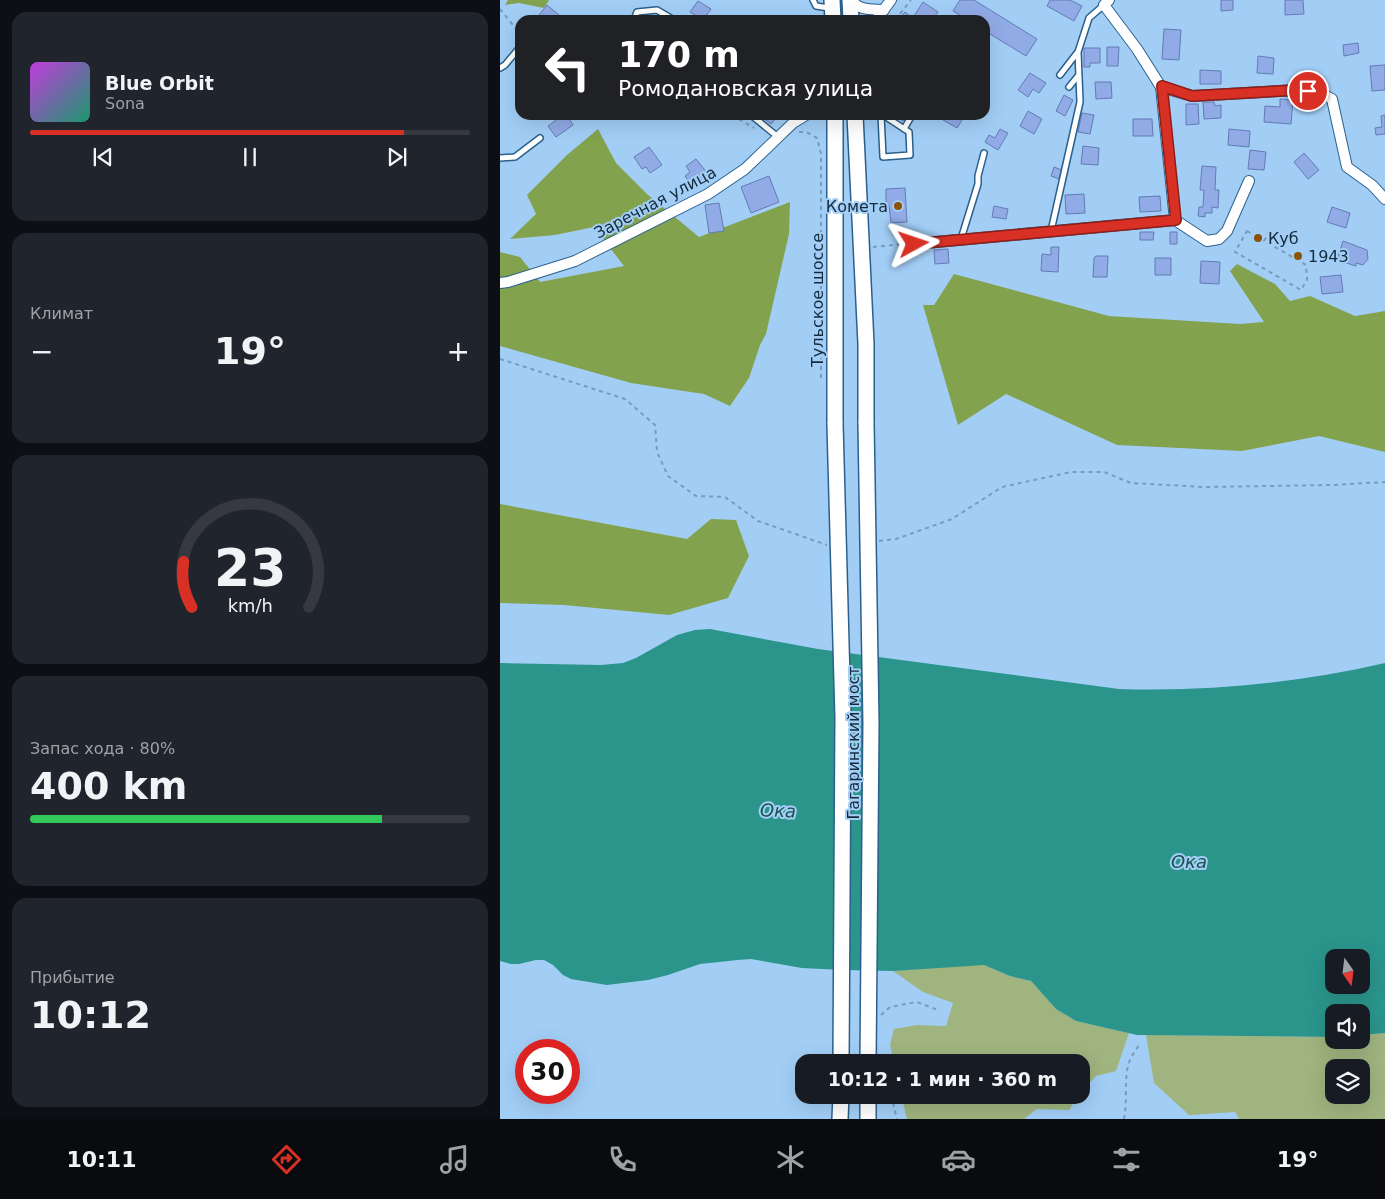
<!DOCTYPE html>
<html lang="ru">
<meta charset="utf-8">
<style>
:root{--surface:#171b24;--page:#20242c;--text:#f1f3f6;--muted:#9ea1a6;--line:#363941;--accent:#d93025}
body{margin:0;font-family:"DejaVu Sans",sans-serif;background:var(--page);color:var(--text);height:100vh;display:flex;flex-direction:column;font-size:19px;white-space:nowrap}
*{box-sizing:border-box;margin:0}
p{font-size:16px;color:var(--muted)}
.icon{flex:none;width:28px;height:28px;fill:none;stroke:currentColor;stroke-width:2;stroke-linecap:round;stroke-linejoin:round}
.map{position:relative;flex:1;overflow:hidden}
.panel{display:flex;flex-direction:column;gap:12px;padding:12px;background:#0d0f14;width:500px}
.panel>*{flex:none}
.guide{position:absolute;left:15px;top:15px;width:475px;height:105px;border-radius:15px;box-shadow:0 5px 20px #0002;background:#202124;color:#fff;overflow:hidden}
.needle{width:32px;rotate:166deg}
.controls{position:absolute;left:825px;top:949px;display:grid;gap:10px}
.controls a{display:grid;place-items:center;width:45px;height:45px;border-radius:10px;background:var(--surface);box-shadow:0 5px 20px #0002;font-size:25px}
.speed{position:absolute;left:15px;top:1039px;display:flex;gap:10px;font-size:25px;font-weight:700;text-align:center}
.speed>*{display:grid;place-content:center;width:65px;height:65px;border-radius:50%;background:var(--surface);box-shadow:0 5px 20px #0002;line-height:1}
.speed .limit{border:8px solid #d22;background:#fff;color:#111}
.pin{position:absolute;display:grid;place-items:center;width:42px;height:42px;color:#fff;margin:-21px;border:2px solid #fff;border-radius:50%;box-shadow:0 1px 5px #0007}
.me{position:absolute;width:55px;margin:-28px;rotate:85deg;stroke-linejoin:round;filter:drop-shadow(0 0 4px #0008)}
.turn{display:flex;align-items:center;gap:18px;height:105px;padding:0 20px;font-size:22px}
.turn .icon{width:65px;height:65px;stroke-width:2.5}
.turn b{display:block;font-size:35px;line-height:42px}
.big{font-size:38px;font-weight:700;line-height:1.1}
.panel .card{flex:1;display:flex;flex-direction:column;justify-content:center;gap:8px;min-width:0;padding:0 18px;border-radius:15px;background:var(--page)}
.panel .dial{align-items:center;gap:0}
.dial svg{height:130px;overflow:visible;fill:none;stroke:var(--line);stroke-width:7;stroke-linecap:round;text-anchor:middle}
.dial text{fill:var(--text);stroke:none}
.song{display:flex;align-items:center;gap:15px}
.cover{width:60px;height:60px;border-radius:8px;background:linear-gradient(135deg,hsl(290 70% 55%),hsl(160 70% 35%))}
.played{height:5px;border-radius:2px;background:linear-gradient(90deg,var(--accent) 85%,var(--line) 85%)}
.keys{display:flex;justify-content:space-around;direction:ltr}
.heat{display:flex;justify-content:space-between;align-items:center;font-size:28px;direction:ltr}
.charge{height:8px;border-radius:4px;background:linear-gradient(90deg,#34c759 80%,var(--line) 0)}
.trip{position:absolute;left:295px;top:1054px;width:295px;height:50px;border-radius:15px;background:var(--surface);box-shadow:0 5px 20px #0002;font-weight:700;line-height:50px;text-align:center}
.menu{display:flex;height:80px;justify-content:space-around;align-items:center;background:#090b0e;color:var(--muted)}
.menu .icon{width:35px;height:35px}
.menu .selected{color:var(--accent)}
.menu b{font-size:22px;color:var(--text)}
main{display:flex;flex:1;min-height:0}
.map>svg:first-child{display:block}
.green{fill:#9fb47f;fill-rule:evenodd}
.forest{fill:#83a24d}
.water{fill:#2b958b;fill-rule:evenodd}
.building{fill:#91abe6;stroke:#637bb4}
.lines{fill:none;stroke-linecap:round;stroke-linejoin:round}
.service-casing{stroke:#2a608c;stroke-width:8}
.minor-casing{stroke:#2a608c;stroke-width:12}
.primary-casing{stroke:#2a608c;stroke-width:18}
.path{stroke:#769cbd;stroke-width:2;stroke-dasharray:4 4;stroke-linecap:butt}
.service{stroke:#fff;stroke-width:5}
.minor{stroke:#fff;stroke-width:10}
.primary{stroke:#fff;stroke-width:15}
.primary-bridge-casing{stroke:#2a608c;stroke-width:18;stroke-linecap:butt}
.primary-bridge{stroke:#fff;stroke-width:15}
.route-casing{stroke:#8d1f18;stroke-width:12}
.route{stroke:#d93025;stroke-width:9}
.poi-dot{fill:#8a5306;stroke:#a2cef6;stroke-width:2}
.labels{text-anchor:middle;stroke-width:4;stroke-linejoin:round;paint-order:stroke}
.street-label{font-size:16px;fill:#142b3e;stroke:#a2cef6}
.poi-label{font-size:16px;fill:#142b3e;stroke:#a2cef6;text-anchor:start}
.water-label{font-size:18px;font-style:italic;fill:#19524c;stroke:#a2cef6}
</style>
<main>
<section class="panel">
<div class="card">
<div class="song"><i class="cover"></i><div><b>Blue Orbit</b><p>Sona</p></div></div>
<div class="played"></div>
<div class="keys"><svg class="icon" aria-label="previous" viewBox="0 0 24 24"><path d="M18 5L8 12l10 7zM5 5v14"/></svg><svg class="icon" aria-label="pause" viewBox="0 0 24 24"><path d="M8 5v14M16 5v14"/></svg><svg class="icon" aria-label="next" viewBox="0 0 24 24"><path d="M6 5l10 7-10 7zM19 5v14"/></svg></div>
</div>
<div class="card"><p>Климат</p>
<div class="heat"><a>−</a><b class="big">19°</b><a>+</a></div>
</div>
<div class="card dial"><svg viewBox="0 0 100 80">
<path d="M14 69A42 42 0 1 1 86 69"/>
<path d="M14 69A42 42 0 0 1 9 41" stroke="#d93025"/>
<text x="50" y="56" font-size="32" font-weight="700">23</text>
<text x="50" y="72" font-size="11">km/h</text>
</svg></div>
<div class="card"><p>Запас хода · 80%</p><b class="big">400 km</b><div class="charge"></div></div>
<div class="card"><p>Прибытие</p><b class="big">10:12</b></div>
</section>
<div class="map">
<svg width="885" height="1119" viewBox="0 0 885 1119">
<rect width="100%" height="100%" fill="#a2cef6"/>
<path class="green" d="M473 964 484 965 510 976 531 981 556 1009 576 1021 629 1033 616 1071 596 1076 581 1092V1062H394L390 1045 394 1029 417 1025 446 1026 453 1003 423 992 393 971Z
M885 1033V1119H739L735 1112 689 1115 654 1083 646 1035 834 1037V1040H861V1035ZM834 1068H861V1095H834Z
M401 1095H579L569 1110 537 1109 524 1119H407Z"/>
<path class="forest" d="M8 0H49L44 8 19 3 5 5Z
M98 129 116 163 147 194 199 237 290 202 289 234 266 334 260 345 249 378 230 406 204 394 131 383 0 346V252L20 257 40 282 124 266 94 227 55 235 10 239 36 214 27 195 67 155Z
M737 264 775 284 790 301 810 296 855 316 885 311V452L819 436 742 451 617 445 506 394 458 425 423 305H434L454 274 609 316 740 324 764 322 730 271Z
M0 504 187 539 211 519 236 520 249 556 228 598 169 615 64 605 0 603Z"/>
<path class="water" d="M210 629 318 649 619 689C708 692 798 683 885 663V1033L861 1035V1012H834V1037L637 1035 576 1021 556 1009 531 981 510 976 484 965 393 971 343 970 302 968 251 959 238 960 200 964 168 975 148 980 107 985 71 979 63 975 53 965 44 960H36L19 964H11L0 961V663L101 665 123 663 136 658 177 635 195 630ZM834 958H861V985H834Z"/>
<path class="building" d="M460 0H474L537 39 526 56 485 31V20H468L453 11Z
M550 0H570L582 6 574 21 547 6Z
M721 0H733V10L721 11Z
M785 0H803L804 14 785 15Z
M198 1 211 9 203 20 190 12Z
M423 2 438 12 432 20H420L414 16Z
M47 5 65 20H35Z
M405 12 412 18 411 20H399Z
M664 29 681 30 679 60 662 59Z
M858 43 859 53 844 56 843 45Z
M607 47H619L618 66H607Z
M584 48H600V63H590V67H584Z
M758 56 774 58 773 74 757 73Z
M885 65V90L872 91 870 66Z
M700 70 721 71V84H700Z
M530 73 546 83 539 93 533 89 528 97 518 90Z
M595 82H611L612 98 596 99Z
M564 95 573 100 565 116 556 111Z
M780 99 793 100 791 124 764 122 765 106 780 107Z
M703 102H714L715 106 721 105V118L704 119Z
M686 104H698L699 124 686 125Z
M528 111 542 119 534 134 520 126Z
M582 113 594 115 590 134 578 132Z
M63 115H67L73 125 56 137 48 126Z
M266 115H275L277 117 271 124 263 118Z
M393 115H407L403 121Z
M446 115H465L457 128 443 120Z
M885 115V134L876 135 875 128 882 127 881 116Z
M633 119H652L653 136H633Z
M500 129 508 133 498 150 485 142 489 135 495 138Z
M729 129 750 131 749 147 728 145Z
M583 146 599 148 598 165 581 164Z
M149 147 162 165 150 173 146 167 142 169 134 157Z
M750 150 766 152 764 170 748 169Z
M804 153 819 170 808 179 794 162Z
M196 159 208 174 192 186 185 176 190 172 186 166Z
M702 166 716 167 715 190H719L718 208 712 207V213H705V217L698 216 699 207H703L704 190H700Z
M554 167 562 170 559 179 551 176Z
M269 176 279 202 251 213 241 187Z
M405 188 407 222 391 223 389 206H386V189Z
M584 194 585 213 566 214 565 195Z
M660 196 661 211 640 212 639 197Z
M219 203 224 231 209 233 205 205Z
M494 206 508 209 506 219 492 217Z
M832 207 850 213 846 228 827 222Z
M640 232H654L653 240H640Z
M670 232H677V244H670Z
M843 241 867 250 868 259 863 265 856 263V266L837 260Z
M551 247H559L558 272 541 271 542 254 551 255Z
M448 249 449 263 435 264 434 250Z
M596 256H608L607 277H593L594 258Z
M655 258H671V275H655Z
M701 261 720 262 719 284 700 283Z
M841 275 843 292 822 294 820 277Z"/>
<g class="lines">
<g class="service-casing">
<path id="service" d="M313 0 316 6 329 8
M134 20 137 12 157 10 174 20
M0 68 5 65 20 47
M560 75 577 53
M569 87 578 76
M251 115 278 137
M381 115 383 157 410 155 409 132 383 115
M404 129 412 115
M0 158 15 157 40 138
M551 231 580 102 578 52 589 18 604 5
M461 239 478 184V176L484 153"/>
</g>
<g class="minor-casing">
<path id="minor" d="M352 0C358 11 373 9 384 10
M609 0 604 5 637 49 661 87
M376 20 391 0
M749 181 727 231 719 239 707 241 675 220 661 87 692 96 798 90 818 92 832 99 847 167 872 185 885 199
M414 244 675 220
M0 283 8 282 75 261 208 194 245 169 293 123 306 115"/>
</g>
<g class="primary-casing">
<path id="primary" d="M332 0 333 20
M350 0 351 20
M335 115V424
M355 115 366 344V423
M340 1119 341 1095
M368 1119V1095"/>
</g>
<path class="path" d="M0 9 17 30 20 37
M395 20 411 0
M232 115 254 128
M299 132H306L317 138 321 154V381
M747 231 806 265 807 280 801 290 735 252Z
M764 241 772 227
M373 247 403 244
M0 359 125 399 155 425 157 452 168 476 196 496 225 497 258 521 327 545
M379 541 396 539 452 519 502 487 571 472H604L631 483 704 487 833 485 885 482
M381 1015 390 1007 417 1002 438 1010
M391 1095 397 1119
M624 1119C628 1101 623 1077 630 1060 632 1055 637 1049 640 1043"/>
<use href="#service" class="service"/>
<use href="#minor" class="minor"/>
<use href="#primary" class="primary"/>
<g class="primary-bridge-casing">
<path id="primary-bridge" d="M366 423 371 723 368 1062
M335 424 343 717 341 1062"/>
</g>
<use href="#primary-bridge" class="primary-bridge"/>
</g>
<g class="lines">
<g class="route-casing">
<path id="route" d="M414 244 676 220 662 86 692 96 798 90 808 91"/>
</g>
<use href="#route" class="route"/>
</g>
<g class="poi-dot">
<circle cx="398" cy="206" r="5"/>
<circle cx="758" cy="238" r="5"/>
<circle cx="798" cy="256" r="5"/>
</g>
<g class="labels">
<g class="street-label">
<text transform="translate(155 202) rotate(-28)" y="6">Заречная улица</text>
<text transform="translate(317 300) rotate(-90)" y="6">Тульское шоссе</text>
<text transform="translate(353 743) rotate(-90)" y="6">Гагаринский мост</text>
</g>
<g class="poi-label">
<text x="388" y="212" text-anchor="end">Комета</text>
<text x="768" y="244">Куб</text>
<text x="808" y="262">1943</text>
</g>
<g class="water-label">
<text transform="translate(278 811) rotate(2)" y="6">Ока</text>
<text x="689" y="868">Ока</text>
</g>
</g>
</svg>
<div class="controls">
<a><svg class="needle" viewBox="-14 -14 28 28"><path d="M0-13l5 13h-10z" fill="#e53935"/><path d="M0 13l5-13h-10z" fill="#9ea1a6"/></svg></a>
<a><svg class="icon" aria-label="sound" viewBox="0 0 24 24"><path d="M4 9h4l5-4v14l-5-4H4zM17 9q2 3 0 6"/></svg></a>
<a><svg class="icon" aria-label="layers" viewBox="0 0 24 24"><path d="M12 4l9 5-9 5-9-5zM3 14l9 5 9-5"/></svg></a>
</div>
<div class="speed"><div class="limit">30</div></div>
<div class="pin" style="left:808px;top:91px;background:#d93025"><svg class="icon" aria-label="arrive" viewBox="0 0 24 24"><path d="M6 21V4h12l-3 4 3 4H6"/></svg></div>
<svg class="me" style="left:414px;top:244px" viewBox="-20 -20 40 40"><path d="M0-17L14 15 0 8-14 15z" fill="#d93025" stroke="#fff" stroke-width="4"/></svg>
<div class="trip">10:12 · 1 мин · 360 m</div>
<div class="guide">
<div class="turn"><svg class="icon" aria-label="left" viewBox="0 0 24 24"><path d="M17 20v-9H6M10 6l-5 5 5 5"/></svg><div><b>170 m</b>Ромодановская улица</div></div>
</div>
</div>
</main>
<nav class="menu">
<b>10:11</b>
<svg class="icon selected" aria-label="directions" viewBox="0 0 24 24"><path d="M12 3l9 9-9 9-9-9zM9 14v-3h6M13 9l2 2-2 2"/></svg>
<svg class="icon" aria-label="music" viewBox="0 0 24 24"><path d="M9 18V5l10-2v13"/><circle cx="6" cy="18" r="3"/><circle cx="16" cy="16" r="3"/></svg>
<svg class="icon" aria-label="phone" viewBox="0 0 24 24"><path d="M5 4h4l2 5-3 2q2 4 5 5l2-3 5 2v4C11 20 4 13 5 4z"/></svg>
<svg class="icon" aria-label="climate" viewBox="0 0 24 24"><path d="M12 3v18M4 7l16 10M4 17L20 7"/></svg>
<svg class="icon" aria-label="car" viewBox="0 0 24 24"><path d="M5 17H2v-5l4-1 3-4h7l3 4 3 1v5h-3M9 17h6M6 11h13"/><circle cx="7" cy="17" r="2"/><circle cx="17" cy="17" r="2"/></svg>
<svg class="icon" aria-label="filters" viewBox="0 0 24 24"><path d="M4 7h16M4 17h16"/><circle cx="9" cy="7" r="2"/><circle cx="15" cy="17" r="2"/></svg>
<b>19°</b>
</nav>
